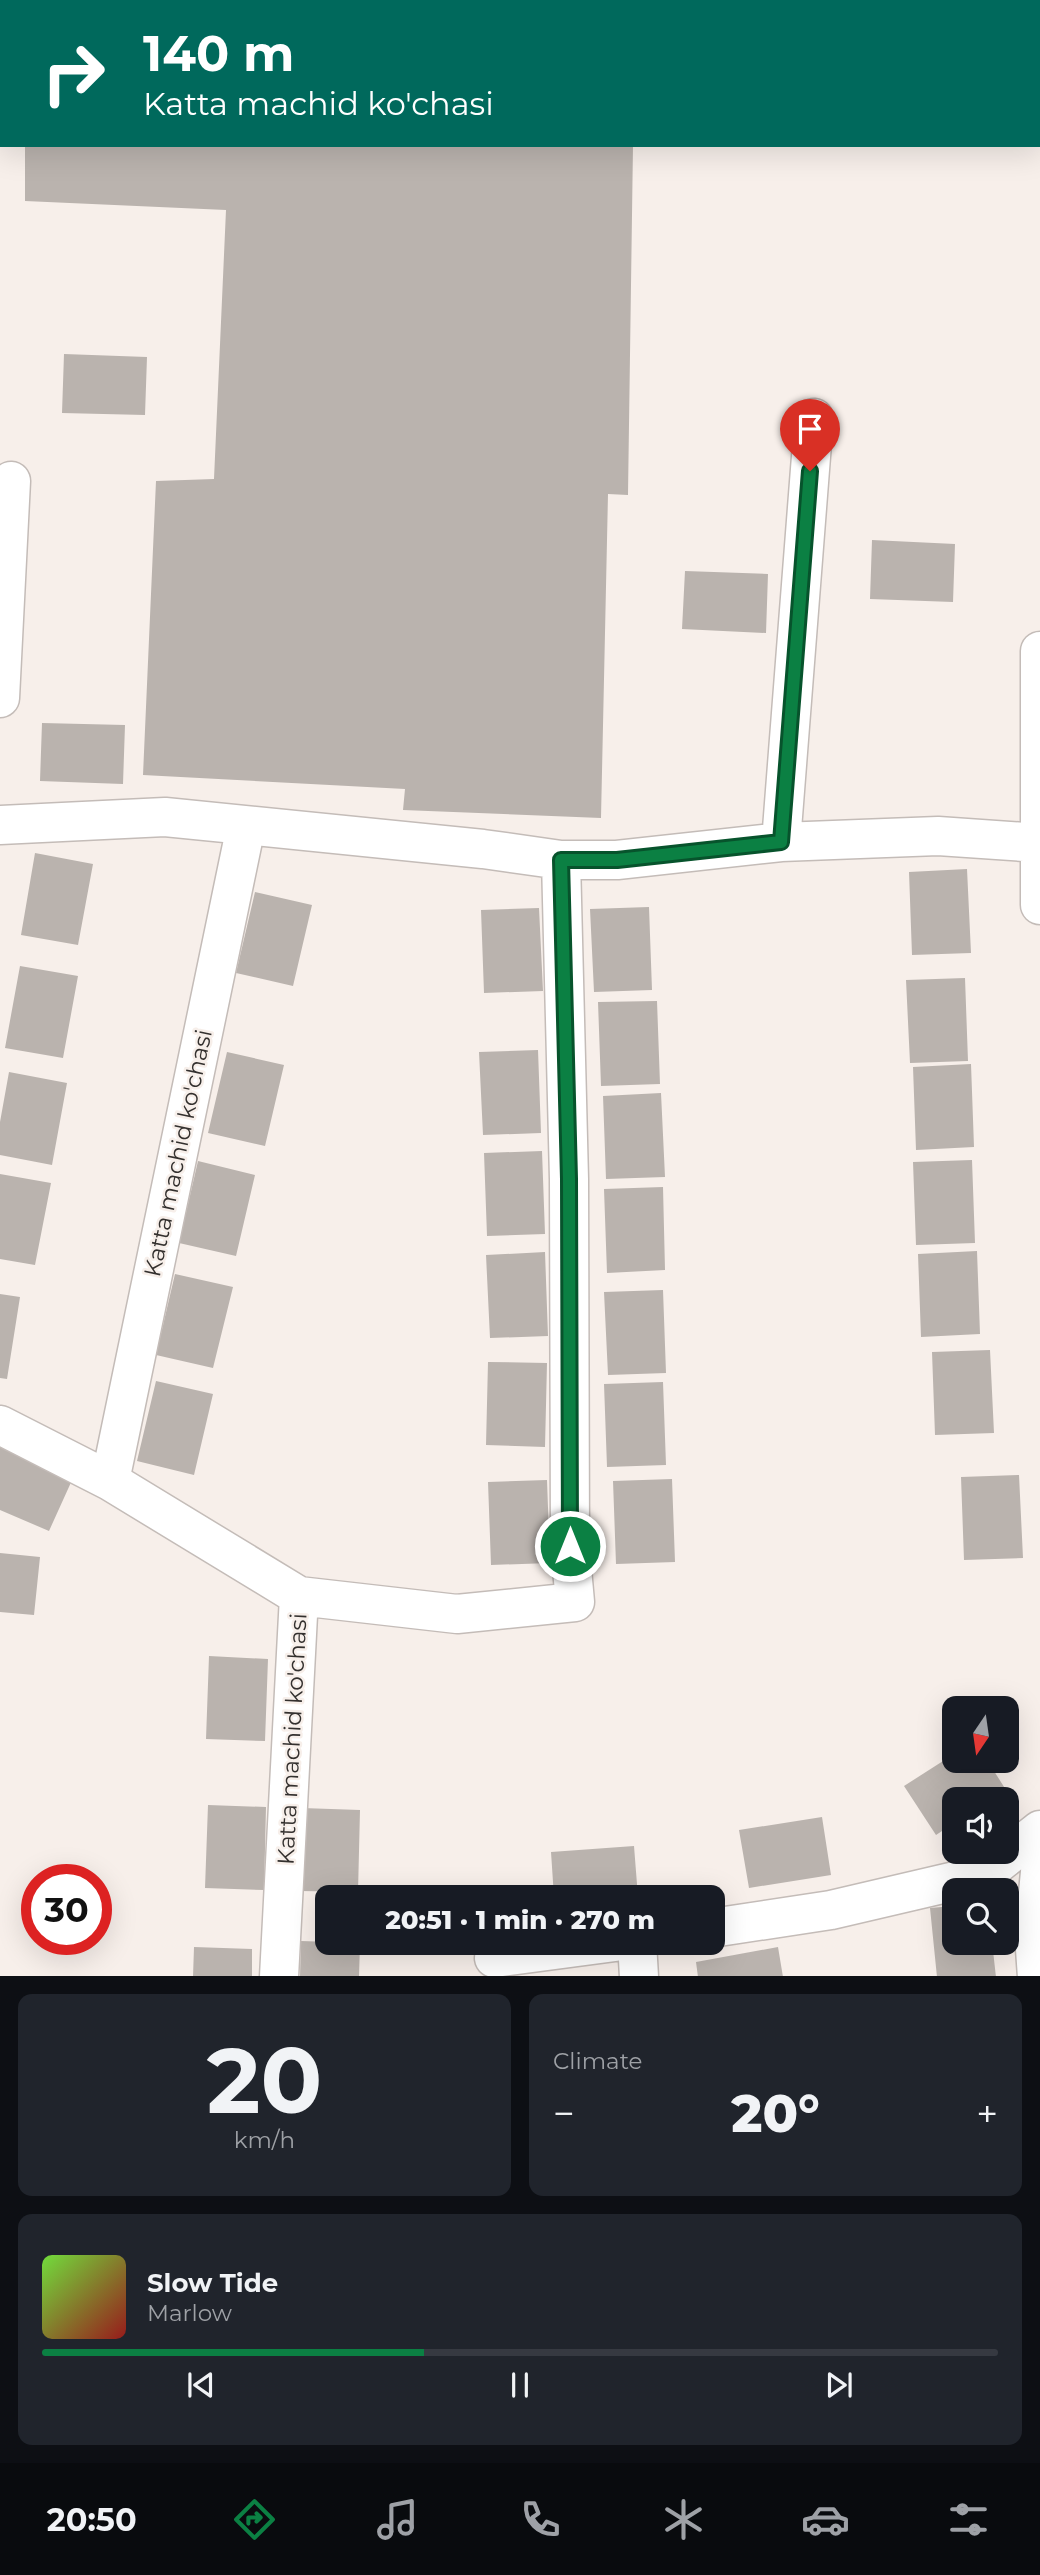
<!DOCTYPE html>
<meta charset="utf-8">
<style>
:root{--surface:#171b24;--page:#20242c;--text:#f1f3f6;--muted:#9ea1a6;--line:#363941;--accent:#0b8043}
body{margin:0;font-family:Montserrat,sans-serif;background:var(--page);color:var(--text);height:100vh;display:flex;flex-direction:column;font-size:26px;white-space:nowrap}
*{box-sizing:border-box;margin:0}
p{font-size:23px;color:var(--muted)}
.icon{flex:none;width:38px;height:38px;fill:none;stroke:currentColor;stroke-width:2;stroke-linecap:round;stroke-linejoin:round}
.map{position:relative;height:1976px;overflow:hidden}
.sheet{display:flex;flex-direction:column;gap:18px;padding:18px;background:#0d0f14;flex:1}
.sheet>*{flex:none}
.guide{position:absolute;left:0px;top:0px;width:1041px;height:147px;box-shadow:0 7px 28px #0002;background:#00695c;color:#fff;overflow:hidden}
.needle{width:46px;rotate:193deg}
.controls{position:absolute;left:942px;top:1696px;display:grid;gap:14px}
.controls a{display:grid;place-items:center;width:77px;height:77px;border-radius:14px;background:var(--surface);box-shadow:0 7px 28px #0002;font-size:35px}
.speed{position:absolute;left:21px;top:1864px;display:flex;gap:14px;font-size:35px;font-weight:700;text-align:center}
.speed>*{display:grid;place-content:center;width:91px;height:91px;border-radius:50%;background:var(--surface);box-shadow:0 7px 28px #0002;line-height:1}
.speed .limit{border:10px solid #d22;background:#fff;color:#111}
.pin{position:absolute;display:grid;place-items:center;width:60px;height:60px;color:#fff;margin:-72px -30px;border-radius:50% 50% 50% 0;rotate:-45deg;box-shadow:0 0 7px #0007}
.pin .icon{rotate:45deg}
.me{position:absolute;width:77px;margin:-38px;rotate:0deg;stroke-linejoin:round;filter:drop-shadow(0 0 5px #0008)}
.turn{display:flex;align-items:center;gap:24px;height:147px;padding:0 28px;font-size:32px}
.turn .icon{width:91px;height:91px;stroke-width:2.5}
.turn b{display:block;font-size:49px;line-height:60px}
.big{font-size:52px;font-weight:800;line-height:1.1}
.sheet .tile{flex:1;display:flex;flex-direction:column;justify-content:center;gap:10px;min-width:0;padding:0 24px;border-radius:14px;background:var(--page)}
.sheet .dial{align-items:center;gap:0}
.dial b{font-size:91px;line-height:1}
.song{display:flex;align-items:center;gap:21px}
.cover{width:84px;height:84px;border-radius:10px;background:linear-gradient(135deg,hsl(100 70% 55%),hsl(0 70% 35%))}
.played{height:7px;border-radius:4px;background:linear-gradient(90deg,var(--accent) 40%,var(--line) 40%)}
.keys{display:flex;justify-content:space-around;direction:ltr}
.heat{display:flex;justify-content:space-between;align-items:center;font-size:38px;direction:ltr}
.sheet .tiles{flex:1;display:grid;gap:18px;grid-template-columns:1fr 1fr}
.tile:last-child{grid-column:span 2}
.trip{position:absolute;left:315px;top:1885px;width:410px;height:70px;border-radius:14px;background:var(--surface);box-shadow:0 7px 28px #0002;font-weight:800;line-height:70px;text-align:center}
.menu{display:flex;height:112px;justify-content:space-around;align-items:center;background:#090b0e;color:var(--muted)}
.menu .icon{width:49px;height:49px}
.menu .active{color:var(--accent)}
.menu b{font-size:32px;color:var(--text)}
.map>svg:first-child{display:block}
.building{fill:#bab3ae}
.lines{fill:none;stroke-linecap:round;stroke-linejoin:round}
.minor-casing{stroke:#c4bcb8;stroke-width:41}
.minor{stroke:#fff;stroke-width:38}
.route-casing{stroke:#07532c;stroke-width:18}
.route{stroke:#0b8043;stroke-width:12}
.labels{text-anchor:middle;stroke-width:5;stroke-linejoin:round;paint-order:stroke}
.street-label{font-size:23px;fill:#33302e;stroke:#f7efea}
</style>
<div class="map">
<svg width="1040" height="1977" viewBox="0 0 1040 1977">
<rect width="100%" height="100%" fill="#f7efea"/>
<path class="building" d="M25 145H633L628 495 608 494 601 818 403 810 405 789 143 775 156 481 214 479 226 210 25 201Z
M64 354 147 357 145 415 62 413Z
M872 540 955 544 953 602 870 599Z
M685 571 768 574 766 633 682 629Z
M42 723 125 725 123 784 40 781Z
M35 853 93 864 78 945 21 935Z
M967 869 971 953 912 955 909 872Z
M255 892 312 905 293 986 236 973Z
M649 907 652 990 594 992 590 909Z
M539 908 543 991 484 993 481 910Z
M20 966 78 976 63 1058 5 1048Z
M965 978 968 1061 910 1063 906 980Z
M657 1001 660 1084 601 1086 598 1002Z
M538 1050 541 1133 483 1135 479 1052Z
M227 1052 284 1065 265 1146 208 1133Z
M971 1064 974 1147 916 1150 913 1067Z
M9 1072 67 1083 52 1165 0 1155V1122Z
M661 1093 665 1177 606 1179 603 1096Z
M542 1151 545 1234 487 1236 484 1153Z
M972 1160 975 1243 916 1245 913 1162Z
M198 1161 255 1175 236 1256 179 1243Z
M0 1174 51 1183 35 1265 0 1259Z
M663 1187 665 1270 607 1273 604 1189Z
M977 1251 980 1334 921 1337 918 1254Z
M545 1252 548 1336 490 1338 486 1255Z
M175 1274 233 1287 213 1368 156 1355Z
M663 1290 666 1373 608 1375 604 1292Z
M0 1294 20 1297 7 1379 0 1378Z
M990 1350 994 1433 935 1435 932 1352Z
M488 1362 547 1363 545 1447 486 1445Z
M156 1381 213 1394 194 1475 137 1461Z
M663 1382 666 1465 607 1467 604 1384Z
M0 1446 73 1478 49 1531 0 1510Z
M1019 1475 1023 1558 964 1560 961 1477Z
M672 1479 675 1562 616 1564 613 1481Z
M547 1480 550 1563 491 1565 488 1482Z
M0 1553 40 1557 34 1615 0 1612Z
M209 1656 268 1659 265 1741 206 1739Z
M954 1754V1760H987L1006 1790 992 1799H954V1823L936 1835 904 1786Z
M208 1805 266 1807 264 1890 205 1888Z
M302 1808 360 1810 358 1892 300 1891Z
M822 1817 831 1875 749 1888 739 1830Z
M634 1846 638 1897H554L551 1852Z
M954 1906V1942H992L996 1977H937L930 1908Z
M301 1941 360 1943 359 1977H300Z
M194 1947 252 1949V1977H193Z
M778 1947 783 1977H698L696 1962Z"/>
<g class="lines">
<g class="minor-casing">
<path id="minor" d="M1040 651V905
M0 698 11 481
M0 825 165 817 483 849 561 860H617L781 842 938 836 1040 843
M781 842 814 418
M0 1425 110 1481 299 1596 457 1614 575 1602 570 1547 569 1179 561 860
M110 1481 246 826
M712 1928 831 1910 985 1874 1040 1830
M637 1942 639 1977
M494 1958 615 1942
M279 1977 299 1596
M1037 1977 1034 1935 1040 1872"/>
</g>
<use href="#minor" class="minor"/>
</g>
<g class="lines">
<g class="route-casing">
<path id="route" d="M570 1546 569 1179 561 860H617L781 842 810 471"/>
</g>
<use href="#route" class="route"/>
</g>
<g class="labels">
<g class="street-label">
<text transform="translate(178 1153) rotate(-78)" y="8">Katta machid ko'chasi</text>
<text transform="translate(292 1739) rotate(-87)" y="8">Katta machid ko'chasi</text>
</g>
</g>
</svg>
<div class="controls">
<a><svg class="needle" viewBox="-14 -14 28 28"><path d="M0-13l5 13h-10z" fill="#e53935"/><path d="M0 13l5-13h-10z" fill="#9ea1a6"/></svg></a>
<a><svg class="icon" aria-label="sound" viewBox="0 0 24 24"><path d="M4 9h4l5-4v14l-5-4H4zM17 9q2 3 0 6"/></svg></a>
<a><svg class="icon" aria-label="search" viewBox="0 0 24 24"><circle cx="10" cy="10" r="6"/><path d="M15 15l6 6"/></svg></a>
</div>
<div class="speed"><div class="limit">30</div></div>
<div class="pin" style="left:810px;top:471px;background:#d93025"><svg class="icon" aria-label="arrive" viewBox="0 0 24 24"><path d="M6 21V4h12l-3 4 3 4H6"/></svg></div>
<svg class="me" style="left:570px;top:1546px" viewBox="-20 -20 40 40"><circle r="17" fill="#0b8043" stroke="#fff" stroke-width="3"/><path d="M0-11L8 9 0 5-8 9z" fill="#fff"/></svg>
<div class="trip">20:51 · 1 min · 270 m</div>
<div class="guide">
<div class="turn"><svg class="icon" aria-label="right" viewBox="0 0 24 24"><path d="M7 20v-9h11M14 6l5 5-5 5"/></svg><div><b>140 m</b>Katta machid ko'chasi</div></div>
</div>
</div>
<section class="sheet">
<div class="tiles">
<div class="tile dial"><b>20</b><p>km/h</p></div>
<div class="tile"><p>Climate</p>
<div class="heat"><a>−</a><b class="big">20°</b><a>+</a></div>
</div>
<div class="tile">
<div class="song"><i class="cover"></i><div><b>Slow Tide</b><p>Marlow</p></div></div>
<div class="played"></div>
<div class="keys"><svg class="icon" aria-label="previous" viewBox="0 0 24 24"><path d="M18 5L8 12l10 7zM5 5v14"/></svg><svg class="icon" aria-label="pause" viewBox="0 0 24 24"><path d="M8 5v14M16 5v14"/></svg><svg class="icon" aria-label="next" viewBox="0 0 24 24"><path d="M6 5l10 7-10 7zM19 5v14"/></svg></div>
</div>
</div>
</section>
<nav class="menu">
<b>20:50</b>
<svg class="icon active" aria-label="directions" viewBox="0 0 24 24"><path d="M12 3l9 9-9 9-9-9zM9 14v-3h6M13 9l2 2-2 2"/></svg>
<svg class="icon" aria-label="music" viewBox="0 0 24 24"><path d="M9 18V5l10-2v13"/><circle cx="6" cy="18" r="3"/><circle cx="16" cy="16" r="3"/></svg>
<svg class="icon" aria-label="phone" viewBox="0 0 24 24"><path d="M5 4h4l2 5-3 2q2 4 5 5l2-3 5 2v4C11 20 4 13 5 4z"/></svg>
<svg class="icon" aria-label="climate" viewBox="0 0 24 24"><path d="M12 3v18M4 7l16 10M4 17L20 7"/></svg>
<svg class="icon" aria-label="car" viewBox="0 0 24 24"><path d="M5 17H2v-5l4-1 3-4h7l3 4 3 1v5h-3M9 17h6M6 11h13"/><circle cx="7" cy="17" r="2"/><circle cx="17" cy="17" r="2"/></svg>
<svg class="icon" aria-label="filters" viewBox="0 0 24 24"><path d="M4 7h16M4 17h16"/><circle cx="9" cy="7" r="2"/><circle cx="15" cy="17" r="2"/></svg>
</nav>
